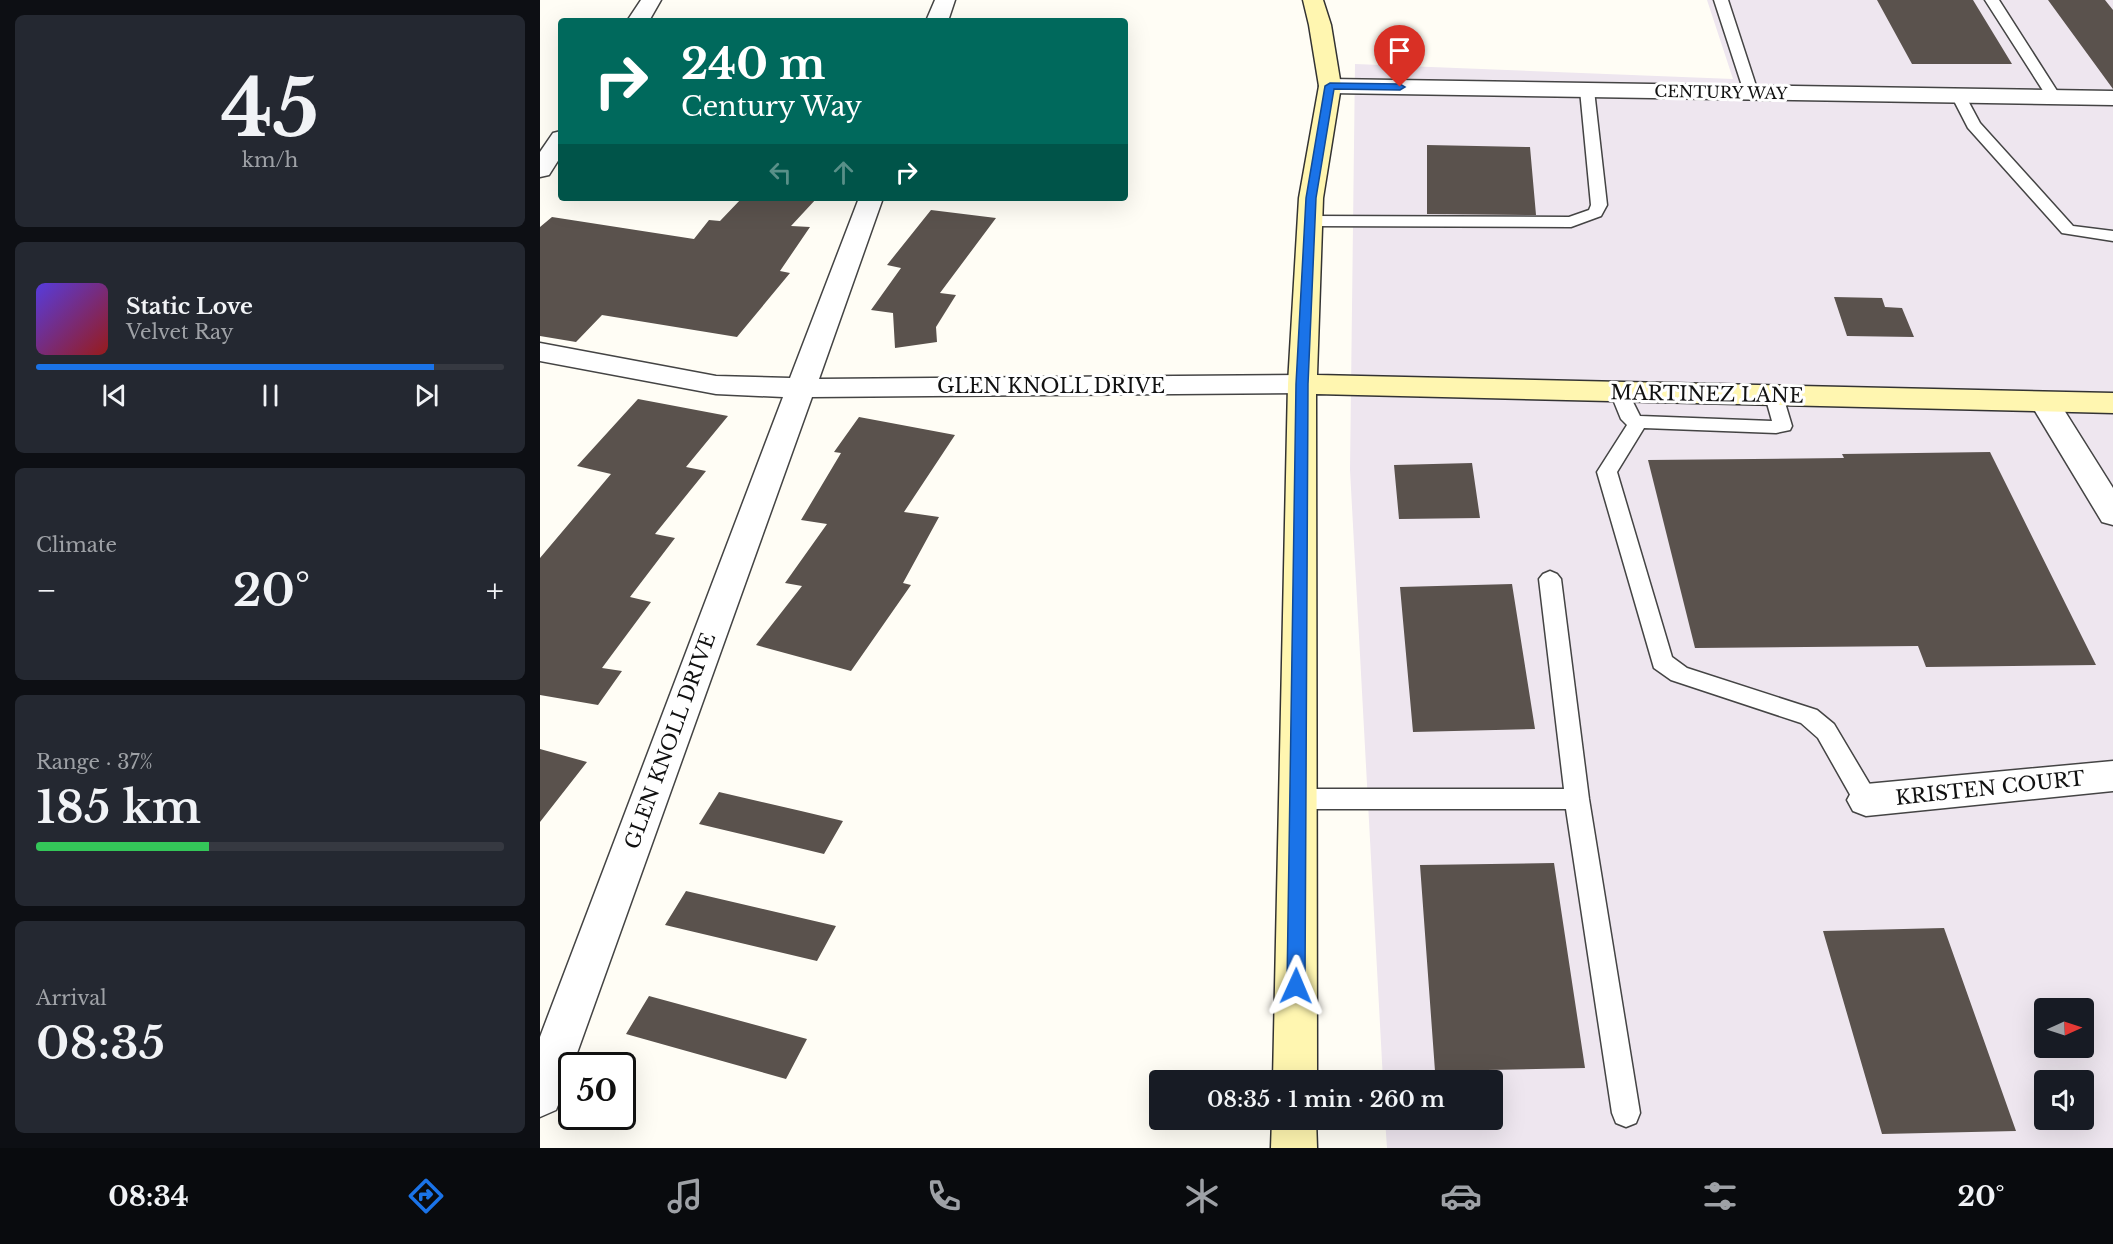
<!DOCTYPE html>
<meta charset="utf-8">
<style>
:root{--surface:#171b24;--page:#242831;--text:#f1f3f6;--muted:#9ea1a6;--line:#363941;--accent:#1a73e8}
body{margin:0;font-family:"Libre Baskerville",serif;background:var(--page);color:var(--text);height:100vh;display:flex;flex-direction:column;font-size:22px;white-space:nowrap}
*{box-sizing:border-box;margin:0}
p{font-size:20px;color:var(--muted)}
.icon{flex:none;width:33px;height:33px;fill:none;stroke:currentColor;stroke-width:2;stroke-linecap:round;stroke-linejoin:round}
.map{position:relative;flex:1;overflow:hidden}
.drawer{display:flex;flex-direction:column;gap:15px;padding:15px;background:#0d0f14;width:540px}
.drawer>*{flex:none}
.top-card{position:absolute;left:18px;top:18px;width:570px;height:183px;border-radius:6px;box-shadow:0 6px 24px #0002;background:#00695c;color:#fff;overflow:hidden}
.needle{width:39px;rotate:87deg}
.tools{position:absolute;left:1494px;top:998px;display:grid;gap:12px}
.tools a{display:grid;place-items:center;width:60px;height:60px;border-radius:6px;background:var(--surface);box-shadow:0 6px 24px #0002;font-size:30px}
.speed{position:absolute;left:18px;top:1052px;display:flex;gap:12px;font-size:30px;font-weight:700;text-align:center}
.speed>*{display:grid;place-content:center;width:78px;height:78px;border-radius:50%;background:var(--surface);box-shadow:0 6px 24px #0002;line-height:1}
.speed .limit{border:3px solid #111;border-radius:9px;background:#fff;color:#111}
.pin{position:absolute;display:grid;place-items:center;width:51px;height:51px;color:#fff;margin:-62px -26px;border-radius:50% 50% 50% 0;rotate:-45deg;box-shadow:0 0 6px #0007}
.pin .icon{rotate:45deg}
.me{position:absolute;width:66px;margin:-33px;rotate:1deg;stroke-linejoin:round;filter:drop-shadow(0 0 4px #0008)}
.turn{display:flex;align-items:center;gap:21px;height:126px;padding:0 24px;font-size:27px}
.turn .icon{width:78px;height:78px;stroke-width:2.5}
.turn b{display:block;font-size:42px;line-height:51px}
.lanes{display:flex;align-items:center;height:57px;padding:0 24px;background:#0003;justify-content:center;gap:30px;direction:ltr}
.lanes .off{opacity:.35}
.big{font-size:45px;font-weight:600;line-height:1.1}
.drawer .card{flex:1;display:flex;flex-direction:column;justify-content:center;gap:9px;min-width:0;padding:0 21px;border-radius:9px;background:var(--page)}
.drawer .dial{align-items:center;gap:0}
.dial b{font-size:78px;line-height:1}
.song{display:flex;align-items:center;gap:18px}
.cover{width:72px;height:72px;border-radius:9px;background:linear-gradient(135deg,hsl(250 70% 55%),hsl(0 70% 35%))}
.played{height:6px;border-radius:3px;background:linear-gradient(90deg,var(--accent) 85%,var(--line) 85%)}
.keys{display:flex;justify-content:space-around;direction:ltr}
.heat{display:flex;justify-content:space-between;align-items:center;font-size:33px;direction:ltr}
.charge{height:9px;border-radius:4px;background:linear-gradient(90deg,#34c759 37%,var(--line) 0)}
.trip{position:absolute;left:609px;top:1070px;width:354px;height:60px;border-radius:6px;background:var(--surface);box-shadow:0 6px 24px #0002;font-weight:600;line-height:60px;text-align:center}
.menu{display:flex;height:96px;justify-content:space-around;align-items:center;background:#090b0e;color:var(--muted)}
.menu .icon{width:42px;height:42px}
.menu .current{color:var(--accent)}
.menu b{font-size:27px;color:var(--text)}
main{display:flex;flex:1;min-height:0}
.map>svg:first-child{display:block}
.industrial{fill:#eee6ef;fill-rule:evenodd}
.building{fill:#5a524d}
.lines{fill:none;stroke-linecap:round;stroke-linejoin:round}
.lane-casing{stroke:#444;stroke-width:3}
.street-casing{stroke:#444;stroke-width:3}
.secondary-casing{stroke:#333;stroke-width:3}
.lane{fill:#fff;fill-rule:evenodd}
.street{fill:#fff;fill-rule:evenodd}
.secondary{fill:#fff6b0;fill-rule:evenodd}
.route{fill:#1a73e8;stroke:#114b97;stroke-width:1.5}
.labels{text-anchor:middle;stroke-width:6;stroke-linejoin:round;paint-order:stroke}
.far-street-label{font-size:16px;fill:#111;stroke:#fff}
.street-label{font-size:20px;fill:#111;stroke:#fff}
</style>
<main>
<section class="drawer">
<div class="card dial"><b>45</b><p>km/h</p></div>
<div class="card">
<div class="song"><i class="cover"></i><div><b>Static Love</b><p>Velvet Ray</p></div></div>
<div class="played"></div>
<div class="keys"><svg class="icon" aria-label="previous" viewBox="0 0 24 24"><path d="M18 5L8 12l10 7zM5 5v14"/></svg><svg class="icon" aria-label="pause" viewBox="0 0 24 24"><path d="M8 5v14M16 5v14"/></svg><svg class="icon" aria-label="next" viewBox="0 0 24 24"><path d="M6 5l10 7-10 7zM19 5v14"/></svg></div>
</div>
<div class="card"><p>Climate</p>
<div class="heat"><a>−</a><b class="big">20°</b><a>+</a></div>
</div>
<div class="card"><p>Range · 37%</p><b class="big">185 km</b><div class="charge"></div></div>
<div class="card"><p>Arrival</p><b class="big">08:35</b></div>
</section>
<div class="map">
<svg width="1573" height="1148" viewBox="0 0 1573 1148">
<rect width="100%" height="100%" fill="#fffdf5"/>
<path class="industrial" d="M1167 0H1573V1148H847L845 1119H952V1080H843L810 470 815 64 1193 79ZM1504 1008H1544V1047H1504ZM1504 1080H1544V1119H1504Z"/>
<path class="building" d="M1337 0H1433L1472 64H1372Z
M1508 0H1565L1573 10V89Z
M887 145 990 147 996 215 887 214Z
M202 198H277L251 226 270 227 240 271 250 273 197 337 62 315 36 342 0 336V227L12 217 154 239 169 220 180 221Z
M391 210 456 218 400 293 416 295 396 327 397 342 355 348 353 313 331 310 361 268 347 265Z
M1294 297 1342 298 1345 307 1362 308 1374 337 1307 336Z
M98 399 188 416 146 467 166 471 115 534 135 538 90 597 111 602 62 668 82 671 58 705 0 695V558L71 474 37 466Z
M319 417 415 435 364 512 399 517 363 583 371 585 311 671 216 645 262 586 245 583 287 524 261 520 301 453 294 452Z
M1450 452 1556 665 1386 667 1378 646 1155 648 1108 460 1304 458 1302 454Z
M932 463 940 518 859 519 854 465Z
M972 584 995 729 873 732 860 587Z
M0 749 47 762 0 822Z
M179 792 261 811 303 821 284 854 159 824Z
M1014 863 1045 1068 895 1071 880 865Z
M146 891 296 926 277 961 125 925Z
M1404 928 1476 1131 1342 1134 1283 931Z
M109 996 267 1039 246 1079 86 1034Z"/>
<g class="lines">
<g class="lane-casing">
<path id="lane" d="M1174 0H1188L1218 92 1216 95H1206L1204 92Z
M1445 0H1459L1521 97 1519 100H1509Z
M1047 86 1054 90 1067 205 1061 216 1031 227 770 226 762 221 770 216 1029 217 1049 210 1051 205 1040 90Z
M1418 91 1425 95 1440 123 1533 226 1573 231V241L1522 233 1428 128 1411 95Z
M1079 386 1086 388 1100 416 1232 421 1225 396 1227 392H1241L1243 396 1252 426 1250 430 1236 433 1104 428 1077 472 1132 657 1147 668 1277 710 1294 724 1335 793 1338 800 1335 807 1326 810 1317 807 1278 738 1261 723 1131 680 1114 668 1057 472 1087 425 1081 419 1070 392 1072 388Z
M1010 571 1017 574 1021 579 1049 799 1100 1113 1096 1123 1086 1127 1076 1123 1072 1113 1026 809H758L749 806 746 799 749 792 758 789H1024L999 579 1003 574Z"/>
</g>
<g class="street-casing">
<path id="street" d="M101 0H121L109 21H87Z
M395 0H415L408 21H386Z
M790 79 1573 91V105L790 93 782 91 779 86 782 81Z
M21 131V156L9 175 0 177V152L13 133Z
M319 198H343L279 379 762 375 772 377 776 384 772 391 762 393 272 397 22 1095 16 1110 0 1117V1037L243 397 176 394 0 361V343L176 376 250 378Z
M1504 392 1514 394 1573 488V525L1562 522 1489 401 1494 394Z
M1573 761V791L1326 816 1313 811 1307 800 1313 789 1326 784Z"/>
</g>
<g class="secondary-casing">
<path id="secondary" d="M763 0H783L791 25 801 86 783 198 777 375 1573 393V413L776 394 777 1080H733L748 384 759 198 779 86 769 25Z
M732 1119H776L777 1148H731Z"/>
</g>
<use href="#lane" class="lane"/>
<use href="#street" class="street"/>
<use href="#secondary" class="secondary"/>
</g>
<path class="route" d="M790 83 860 84 865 87 860 90 794 89 776 198 768 384 765 986 762 992 756 994 750 992 747 986 756 384 766 198 785 86Z"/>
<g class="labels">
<g class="far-street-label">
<text transform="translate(1181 92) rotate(1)" y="6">CENTURY WAY</text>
</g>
<g class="street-label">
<text x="511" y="393">GLEN KNOLL DRIVE</text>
<text transform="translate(1167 394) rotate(1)" y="7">MARTINEZ LANE</text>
<text transform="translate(130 741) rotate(-70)" y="7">GLEN KNOLL DRIVE</text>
<text transform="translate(1450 788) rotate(-6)" y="7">KRISTEN COURT</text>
</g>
</g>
</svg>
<div class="tools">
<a><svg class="needle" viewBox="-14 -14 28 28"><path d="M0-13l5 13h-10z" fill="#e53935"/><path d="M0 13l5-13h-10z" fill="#9ea1a6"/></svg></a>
<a><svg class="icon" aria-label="sound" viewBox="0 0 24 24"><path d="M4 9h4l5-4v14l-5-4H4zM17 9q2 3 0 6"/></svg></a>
</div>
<div class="speed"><div class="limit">50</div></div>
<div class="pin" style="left:860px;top:87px;background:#d93025"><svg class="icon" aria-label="arrive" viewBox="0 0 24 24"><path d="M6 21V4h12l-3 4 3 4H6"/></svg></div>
<svg class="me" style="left:756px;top:986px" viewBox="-20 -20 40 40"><path d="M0-17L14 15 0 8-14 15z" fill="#1a73e8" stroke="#fff" stroke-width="4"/></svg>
<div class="trip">08:35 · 1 min · 260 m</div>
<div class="top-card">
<div class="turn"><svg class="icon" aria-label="right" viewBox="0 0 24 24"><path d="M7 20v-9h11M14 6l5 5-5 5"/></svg><div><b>240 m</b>Century Way</div></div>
<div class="lanes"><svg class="icon off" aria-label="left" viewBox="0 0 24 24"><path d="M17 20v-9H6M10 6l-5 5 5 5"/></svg><svg class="icon off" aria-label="ahead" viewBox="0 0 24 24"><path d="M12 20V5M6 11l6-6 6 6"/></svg><svg class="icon" aria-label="right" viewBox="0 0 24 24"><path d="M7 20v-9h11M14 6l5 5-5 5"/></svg></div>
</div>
</div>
</main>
<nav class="menu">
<b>08:34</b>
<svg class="icon current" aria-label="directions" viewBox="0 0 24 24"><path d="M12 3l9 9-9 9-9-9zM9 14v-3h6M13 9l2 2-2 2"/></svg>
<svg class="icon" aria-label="music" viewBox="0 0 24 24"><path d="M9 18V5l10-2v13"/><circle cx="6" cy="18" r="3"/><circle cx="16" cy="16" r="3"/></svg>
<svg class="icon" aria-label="phone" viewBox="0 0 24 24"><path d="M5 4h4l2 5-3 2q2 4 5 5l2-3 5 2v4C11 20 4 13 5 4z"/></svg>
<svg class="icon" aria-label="climate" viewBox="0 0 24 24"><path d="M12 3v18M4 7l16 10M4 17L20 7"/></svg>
<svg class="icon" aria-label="car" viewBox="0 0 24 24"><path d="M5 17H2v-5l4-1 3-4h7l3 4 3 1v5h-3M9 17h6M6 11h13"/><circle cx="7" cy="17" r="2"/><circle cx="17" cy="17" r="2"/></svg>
<svg class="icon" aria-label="filters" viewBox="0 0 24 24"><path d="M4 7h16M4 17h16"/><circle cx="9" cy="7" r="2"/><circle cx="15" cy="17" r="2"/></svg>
<b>20°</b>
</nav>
